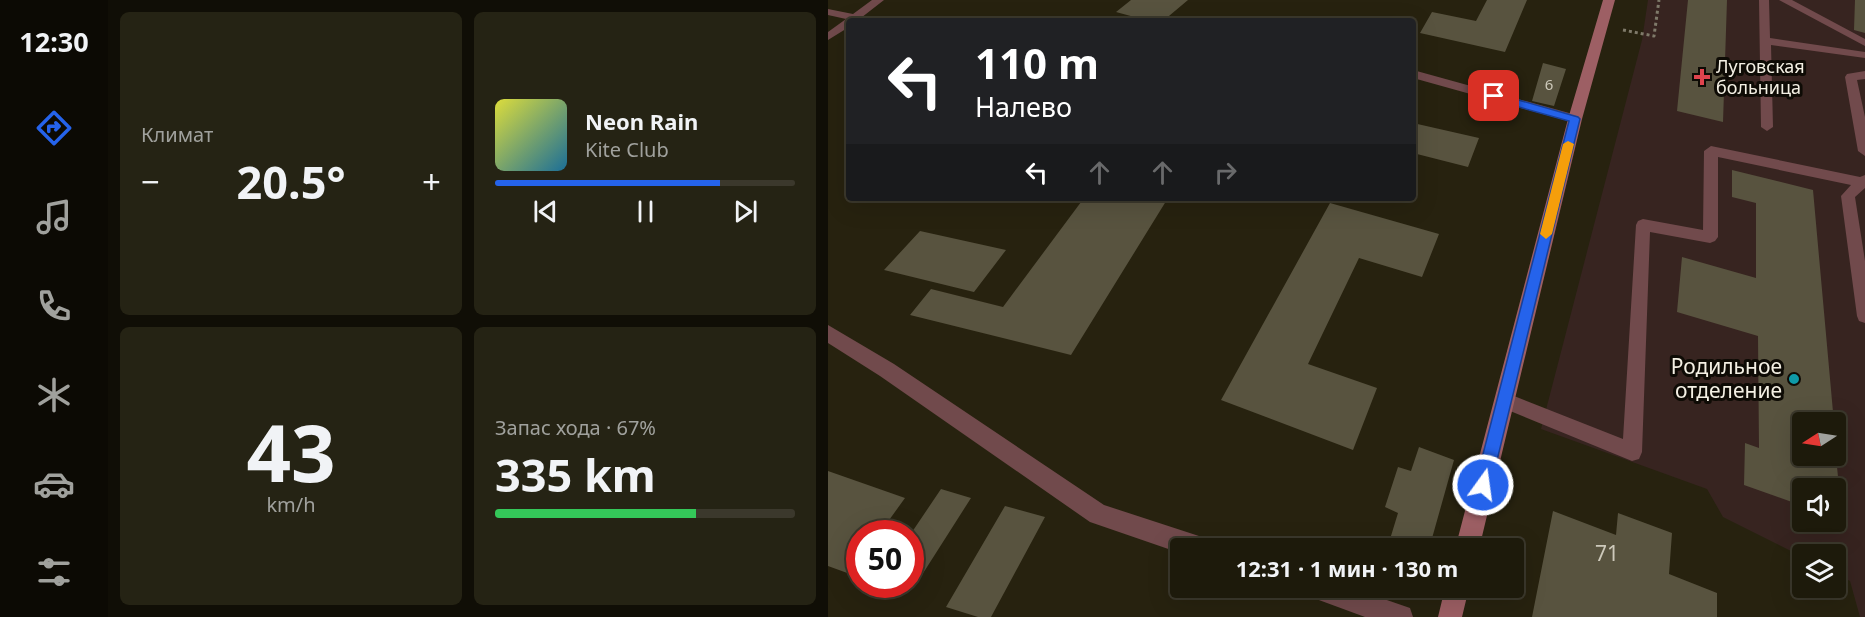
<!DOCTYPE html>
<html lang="ru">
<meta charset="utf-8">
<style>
:root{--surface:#1d1a0b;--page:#252314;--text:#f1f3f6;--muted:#a0a19d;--line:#3b382c;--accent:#2563eb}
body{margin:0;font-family:"Noto Sans",sans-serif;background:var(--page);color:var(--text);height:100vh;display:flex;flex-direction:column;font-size:22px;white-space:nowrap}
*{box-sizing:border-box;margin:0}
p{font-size:20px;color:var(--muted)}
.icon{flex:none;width:33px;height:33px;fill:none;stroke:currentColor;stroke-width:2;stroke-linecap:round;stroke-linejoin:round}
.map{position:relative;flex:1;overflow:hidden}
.sheet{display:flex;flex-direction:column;gap:12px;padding:12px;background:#100e06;width:720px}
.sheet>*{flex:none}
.guide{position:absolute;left:18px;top:18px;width:570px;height:183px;border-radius:6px;box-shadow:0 6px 24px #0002,0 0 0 2px var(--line);background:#202124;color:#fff;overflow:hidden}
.needle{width:39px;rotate:258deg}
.fabs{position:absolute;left:964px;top:412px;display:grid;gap:12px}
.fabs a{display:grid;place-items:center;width:54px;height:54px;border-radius:6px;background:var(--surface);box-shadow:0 6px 24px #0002,0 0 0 2px var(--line);font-size:30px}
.speed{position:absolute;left:18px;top:520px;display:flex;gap:12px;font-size:30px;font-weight:700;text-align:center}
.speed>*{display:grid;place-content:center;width:78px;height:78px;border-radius:50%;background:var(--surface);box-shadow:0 6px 24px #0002,0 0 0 2px var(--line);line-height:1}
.speed .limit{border:9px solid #d22;background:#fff;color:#111}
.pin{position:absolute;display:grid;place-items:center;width:51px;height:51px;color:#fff;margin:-26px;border-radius:12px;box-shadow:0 3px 9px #0006}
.me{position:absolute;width:66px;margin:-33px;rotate:14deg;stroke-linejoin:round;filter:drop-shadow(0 0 4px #0008)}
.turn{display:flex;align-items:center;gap:21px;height:126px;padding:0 30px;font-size:27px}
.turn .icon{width:78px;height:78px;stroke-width:2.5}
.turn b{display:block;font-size:42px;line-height:51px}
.lanes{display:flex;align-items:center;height:57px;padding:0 30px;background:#0003;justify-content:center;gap:30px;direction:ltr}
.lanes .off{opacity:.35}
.big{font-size:45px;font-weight:700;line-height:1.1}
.sheet .card{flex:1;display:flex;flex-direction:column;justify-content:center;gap:9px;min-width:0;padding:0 21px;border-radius:9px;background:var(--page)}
.sheet .dial{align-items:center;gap:0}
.dial b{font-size:78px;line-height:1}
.song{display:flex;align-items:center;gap:18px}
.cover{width:72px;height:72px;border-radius:9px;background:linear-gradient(135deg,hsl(60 70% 55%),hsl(200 70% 35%))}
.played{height:6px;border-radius:3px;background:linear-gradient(90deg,var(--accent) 75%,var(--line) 75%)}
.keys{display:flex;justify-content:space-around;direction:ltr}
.heat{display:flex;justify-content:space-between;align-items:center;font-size:33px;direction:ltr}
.charge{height:9px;border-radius:4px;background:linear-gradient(90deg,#34c759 67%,var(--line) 0)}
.sheet .tiles{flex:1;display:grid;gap:12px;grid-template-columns:repeat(2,1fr)}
.trip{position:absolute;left:342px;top:538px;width:354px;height:60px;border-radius:6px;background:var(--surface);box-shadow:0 6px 24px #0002,0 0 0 2px var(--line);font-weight:700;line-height:60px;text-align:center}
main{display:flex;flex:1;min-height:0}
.tabs{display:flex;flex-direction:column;width:108px;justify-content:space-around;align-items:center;background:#0c0a04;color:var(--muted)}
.tabs .icon{width:42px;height:42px}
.tabs .selected{color:var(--accent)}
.tabs b{font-size:27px;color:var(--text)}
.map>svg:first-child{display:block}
.medical{fill:#372420;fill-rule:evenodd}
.building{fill:#58533f}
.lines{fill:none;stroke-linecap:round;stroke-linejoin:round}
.path{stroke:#7f7a6a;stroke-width:3;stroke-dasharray:3 3;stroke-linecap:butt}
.lane{fill:#714a4c;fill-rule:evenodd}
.street{fill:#714a4c;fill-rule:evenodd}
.secondary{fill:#9d5f64;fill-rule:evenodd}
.route{fill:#2563eb;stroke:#184099;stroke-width:1.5}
.slow{fill:#f59e0b}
.health-dot{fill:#e0444e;stroke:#0e0b05;stroke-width:2}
.culture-dot{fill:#0f9aa8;stroke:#0e0b05;stroke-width:2}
.labels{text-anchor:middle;stroke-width:6;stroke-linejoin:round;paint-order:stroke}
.far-number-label{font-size:15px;fill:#cdc9bb}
.far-poi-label{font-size:18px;fill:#f4f0e4;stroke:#0e0b05;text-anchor:start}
.poi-label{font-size:21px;fill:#f4f0e4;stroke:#0e0b05;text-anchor:end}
.near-number-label{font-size:21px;fill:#cdc9bb}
</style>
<main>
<nav class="tabs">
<b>12:30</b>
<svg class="icon selected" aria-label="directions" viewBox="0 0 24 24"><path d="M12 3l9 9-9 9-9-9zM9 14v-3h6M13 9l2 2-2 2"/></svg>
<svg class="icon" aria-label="music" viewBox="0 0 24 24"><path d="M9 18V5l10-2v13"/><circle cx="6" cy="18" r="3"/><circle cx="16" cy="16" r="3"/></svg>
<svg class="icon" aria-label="phone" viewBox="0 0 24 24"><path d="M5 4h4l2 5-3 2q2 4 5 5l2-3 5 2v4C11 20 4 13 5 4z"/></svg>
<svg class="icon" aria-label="climate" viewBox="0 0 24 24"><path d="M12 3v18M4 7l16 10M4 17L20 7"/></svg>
<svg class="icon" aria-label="car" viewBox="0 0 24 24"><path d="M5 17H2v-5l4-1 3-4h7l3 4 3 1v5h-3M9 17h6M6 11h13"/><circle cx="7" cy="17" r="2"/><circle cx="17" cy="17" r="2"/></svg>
<svg class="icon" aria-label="filters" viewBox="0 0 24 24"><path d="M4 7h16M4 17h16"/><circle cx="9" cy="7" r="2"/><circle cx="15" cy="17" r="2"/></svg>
</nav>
<section class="sheet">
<div class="tiles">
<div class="card"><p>Климат</p>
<div class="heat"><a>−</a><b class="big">20.5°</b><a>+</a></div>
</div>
<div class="card">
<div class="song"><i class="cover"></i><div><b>Neon Rain</b><p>Kite Club</p></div></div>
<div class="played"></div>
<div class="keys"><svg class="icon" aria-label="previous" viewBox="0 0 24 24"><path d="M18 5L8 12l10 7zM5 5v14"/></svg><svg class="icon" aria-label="pause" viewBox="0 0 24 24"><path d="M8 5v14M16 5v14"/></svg><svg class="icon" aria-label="next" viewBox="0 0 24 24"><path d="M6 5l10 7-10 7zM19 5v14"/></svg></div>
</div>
<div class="card dial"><b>43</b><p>km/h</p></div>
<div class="card"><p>Запас хода · 67%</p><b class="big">335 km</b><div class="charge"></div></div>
</div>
</section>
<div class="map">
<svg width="1037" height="617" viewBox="0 0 1037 617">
<rect width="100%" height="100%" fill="#27220f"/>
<path class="medical" d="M820 0H1037V617H1032L1022 581 1008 574V555H975V557L895 517 879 489 713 429 814 40ZM975 423H1008V456H975ZM975 489H1008V522H975Z"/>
<path class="building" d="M303 0H360L335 21H321L288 12Z
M659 0H699L677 52 592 33 604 12 648 21Z
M860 0H899L895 122 849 111Z
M1027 0H1037V33L1026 30Z
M715 63 738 69 726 106 704 101Z
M585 123 651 138 640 167 585 153Z
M904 170 985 190 1006 423H975V456H1008L1014 519 1008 517V489H975V506L916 485 917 443 931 448 930 336 849 312 854 257 928 278V203L904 197Z
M256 198H340L243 355 82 315 103 289 175 307Z
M502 203 611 234 594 277 531 258 480 364 549 388 525 450 393 400Z
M92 231 178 250 146 292 56 270Z
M591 447 626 460 601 549H559L570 513 557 507 570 467 583 471Z
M0 471 77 498 51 534H32V560L22 574 0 566Z
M113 489 143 498 92 578 82 574V535Z
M177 506 217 517 163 617H150L118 607Z
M725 511 788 535 790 513 844 533 841 574 889 593V617H704Z"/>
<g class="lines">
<path class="path" d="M795 30 826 36 831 0"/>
<path class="lane" d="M44 0H56L29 21H21V27L0 40V32L18 19 0 15V9L25 14Z
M931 0H941L942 38 1037 52V58L943 45 945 127 939 131 933 127Z
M951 0H964L1037 39V46Z
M585 70 752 116 753 119 747 123 585 78Z
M1037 71V79L1029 80 1037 117V156L1030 151 1017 77 1019 74Z
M883 146 1032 177 1037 175V188L1027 197 1037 261V323L1031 321 1029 316 1013 196 1023 185 890 157V237L887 241 882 243 822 232 814 452 811 459 804 461 670 406 667 400 670 394 676 392 795 439 808 225 810 221 815 219 875 230 876 151Z"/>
<path class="street" d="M0 325 66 364 276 505 374 537 382 541 386 549H352V553L262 522 52 376 0 343Z
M476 588H524L582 608 585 617H537L480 596Z"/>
<path class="secondary" d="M775 0H787L754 119 651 549H627L740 119Z
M617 588H641L634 617H610Z"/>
</g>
<path class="route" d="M666 93 750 117 752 119 663 485 661 491 655 494 649 491 647 485 741 121 662 99V94Z"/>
<path class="slow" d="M740 141 746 144 724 234 718 239 712 234 735 144Z"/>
<path class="health-dot" d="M871 68h6v6h6v6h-6v6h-6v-6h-6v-6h6z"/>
<circle class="culture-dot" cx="966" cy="379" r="6"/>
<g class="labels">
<g class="far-number-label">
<text x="721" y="90">6</text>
</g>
<g class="far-poi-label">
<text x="888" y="73">Луговская<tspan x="888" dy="21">больница</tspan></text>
</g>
<g class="poi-label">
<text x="954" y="374">Родильное<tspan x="954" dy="24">отделение</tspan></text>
</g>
<g class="near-number-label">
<text x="779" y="561">71</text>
</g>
</g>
</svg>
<div class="fabs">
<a><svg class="needle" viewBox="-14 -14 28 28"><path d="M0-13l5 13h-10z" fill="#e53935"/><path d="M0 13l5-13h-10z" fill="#a0a19d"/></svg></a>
<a><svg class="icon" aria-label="sound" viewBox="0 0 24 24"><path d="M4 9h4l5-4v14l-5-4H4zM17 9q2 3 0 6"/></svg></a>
<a><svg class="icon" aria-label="layers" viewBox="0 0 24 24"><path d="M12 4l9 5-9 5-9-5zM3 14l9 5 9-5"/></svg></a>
</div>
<div class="speed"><div class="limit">50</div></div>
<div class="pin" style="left:666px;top:96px;background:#d93025"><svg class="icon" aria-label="arrive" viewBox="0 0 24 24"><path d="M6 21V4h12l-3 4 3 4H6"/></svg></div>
<svg class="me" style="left:655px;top:485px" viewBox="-20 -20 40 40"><circle r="17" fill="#2563eb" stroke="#fff" stroke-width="3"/><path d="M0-11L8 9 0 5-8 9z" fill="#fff"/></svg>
<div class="trip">12:31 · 1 мин · 130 m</div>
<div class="guide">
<div class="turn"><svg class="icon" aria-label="left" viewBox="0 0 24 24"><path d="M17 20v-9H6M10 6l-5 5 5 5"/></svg><div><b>110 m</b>Налево</div></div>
<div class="lanes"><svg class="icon" aria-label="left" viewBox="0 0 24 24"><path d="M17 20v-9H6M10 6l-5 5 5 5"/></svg><svg class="icon off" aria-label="ahead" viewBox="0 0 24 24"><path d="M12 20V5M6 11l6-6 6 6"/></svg><svg class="icon off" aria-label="ahead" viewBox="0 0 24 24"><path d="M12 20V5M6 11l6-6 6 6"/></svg><svg class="icon off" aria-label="right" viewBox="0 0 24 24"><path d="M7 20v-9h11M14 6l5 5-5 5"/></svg></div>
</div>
</div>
</main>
